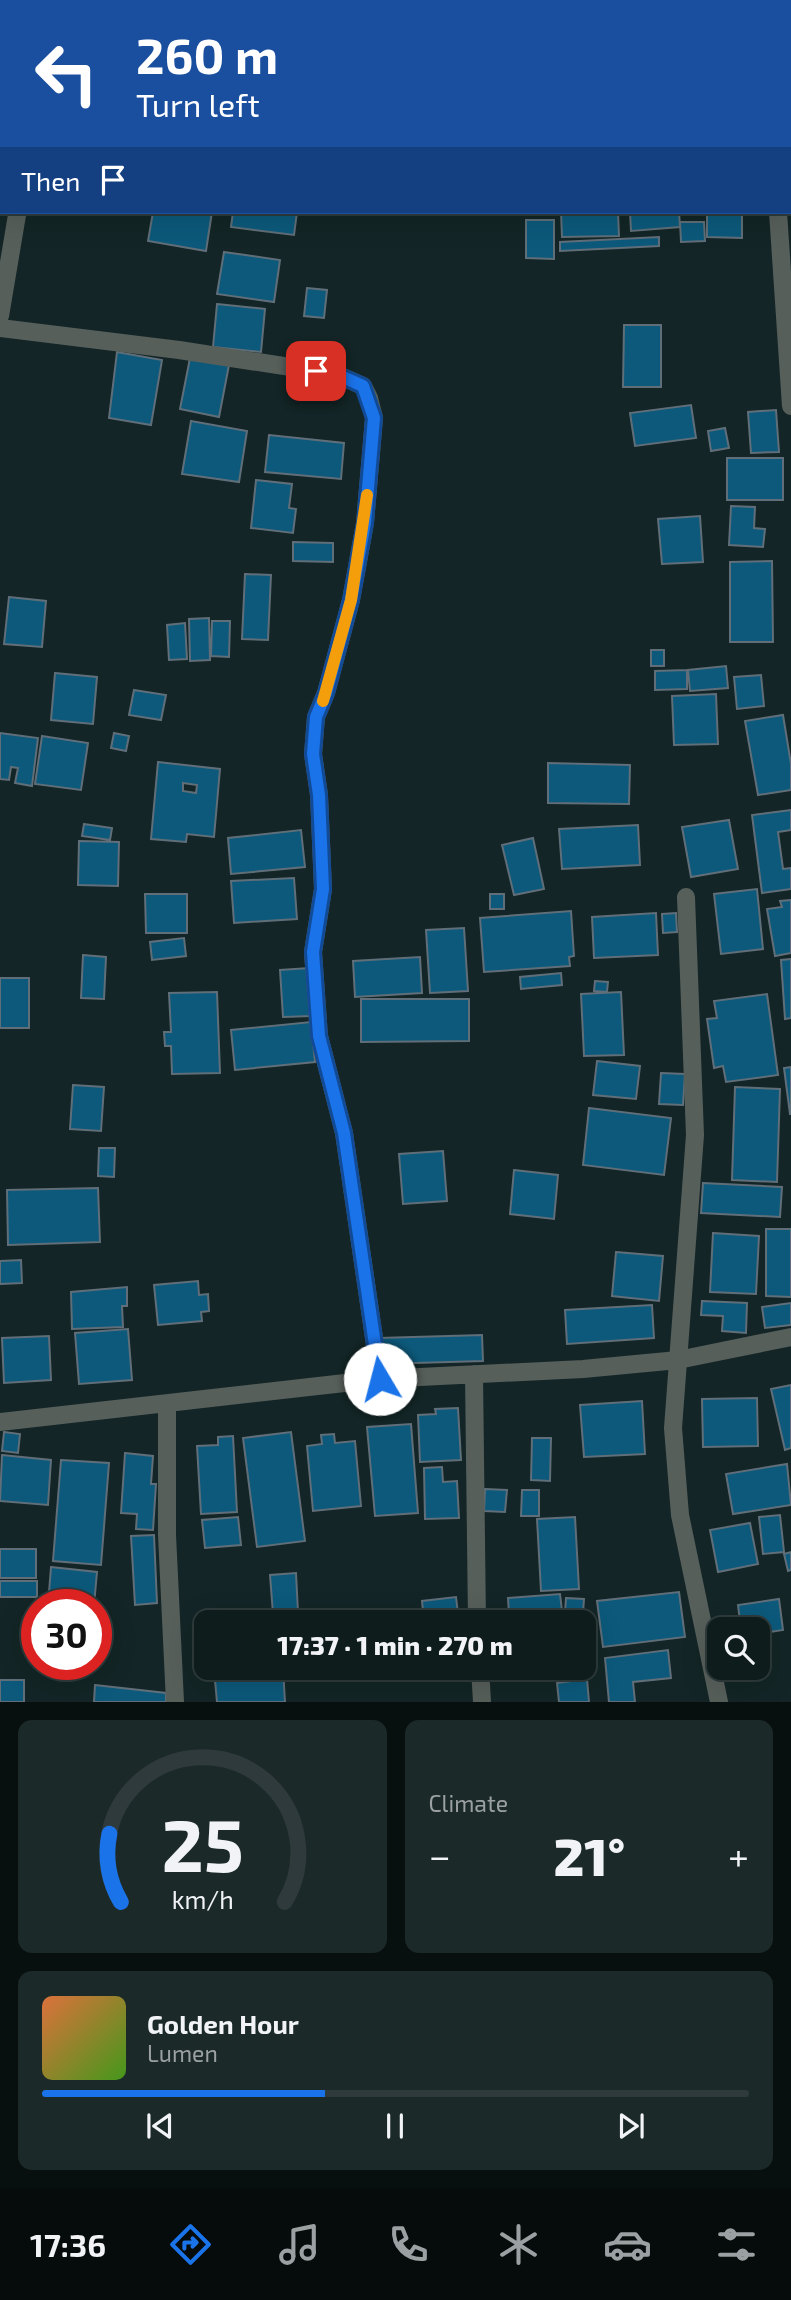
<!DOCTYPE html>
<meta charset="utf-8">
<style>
:root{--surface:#0e1c1c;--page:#1c2929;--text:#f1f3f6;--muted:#9ba1a3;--line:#2e3a3b;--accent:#1a73e8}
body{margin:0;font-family:"Exo 2",sans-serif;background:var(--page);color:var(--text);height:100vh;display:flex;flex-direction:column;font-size:26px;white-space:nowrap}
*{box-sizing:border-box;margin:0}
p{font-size:23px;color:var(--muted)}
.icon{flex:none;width:38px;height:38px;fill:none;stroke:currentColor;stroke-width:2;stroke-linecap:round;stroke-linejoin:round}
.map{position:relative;height:1702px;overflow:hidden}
.sheet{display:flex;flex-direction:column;gap:18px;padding:18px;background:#080f0f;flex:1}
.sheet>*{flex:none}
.hud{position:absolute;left:0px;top:0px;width:791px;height:214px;box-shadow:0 7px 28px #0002,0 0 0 2px var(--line);background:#1a4fa0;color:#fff;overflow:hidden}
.buttons{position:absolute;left:707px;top:1617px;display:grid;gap:14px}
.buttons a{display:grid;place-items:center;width:63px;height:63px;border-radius:14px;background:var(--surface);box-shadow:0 7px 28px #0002,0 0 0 2px var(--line);font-size:35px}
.speed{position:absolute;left:21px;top:1589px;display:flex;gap:14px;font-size:35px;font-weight:700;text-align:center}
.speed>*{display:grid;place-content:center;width:91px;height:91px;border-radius:50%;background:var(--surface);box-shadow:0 7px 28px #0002,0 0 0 2px var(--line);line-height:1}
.speed .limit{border:10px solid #d22;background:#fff;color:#111}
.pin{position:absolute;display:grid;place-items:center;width:60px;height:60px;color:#fff;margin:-30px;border-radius:14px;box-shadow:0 4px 10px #0006}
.me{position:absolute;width:77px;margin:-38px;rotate:352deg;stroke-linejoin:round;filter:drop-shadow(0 0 5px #0008)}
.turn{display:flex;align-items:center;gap:24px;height:147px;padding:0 21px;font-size:32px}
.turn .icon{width:91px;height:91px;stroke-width:2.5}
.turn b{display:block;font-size:49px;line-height:60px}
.then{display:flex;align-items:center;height:66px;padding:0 21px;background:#0003;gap:14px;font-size:26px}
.big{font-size:52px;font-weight:800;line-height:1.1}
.sheet .widget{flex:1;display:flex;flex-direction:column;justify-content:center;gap:10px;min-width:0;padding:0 24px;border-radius:14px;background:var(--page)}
.sheet .dial{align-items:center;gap:0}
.dial svg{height:182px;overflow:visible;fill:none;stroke:var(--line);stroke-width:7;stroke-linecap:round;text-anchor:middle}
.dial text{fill:var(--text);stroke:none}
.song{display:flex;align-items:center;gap:21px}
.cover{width:84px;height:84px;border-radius:10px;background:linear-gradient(135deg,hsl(20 70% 55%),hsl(100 70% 35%))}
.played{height:7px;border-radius:4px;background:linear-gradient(90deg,var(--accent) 40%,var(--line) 40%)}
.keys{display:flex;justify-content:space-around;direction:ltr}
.heat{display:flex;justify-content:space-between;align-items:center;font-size:38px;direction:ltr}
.sheet .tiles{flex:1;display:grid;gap:18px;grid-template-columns:1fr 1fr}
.widget:last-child{grid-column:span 2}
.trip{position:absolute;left:194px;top:1610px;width:402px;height:70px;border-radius:14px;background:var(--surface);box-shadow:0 7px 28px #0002,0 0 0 2px var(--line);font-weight:800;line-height:70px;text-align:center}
.tab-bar{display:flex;height:112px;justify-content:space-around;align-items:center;background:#060b0b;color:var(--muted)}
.tab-bar .icon{width:49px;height:49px}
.tab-bar .selected{color:var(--accent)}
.tab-bar b{font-size:32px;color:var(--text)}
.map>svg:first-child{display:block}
.building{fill:#0c597b;stroke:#5f6e78;stroke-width:2;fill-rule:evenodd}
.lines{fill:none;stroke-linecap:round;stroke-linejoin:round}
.minor{stroke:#575f5b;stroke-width:18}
.route-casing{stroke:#114b97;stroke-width:18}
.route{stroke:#1a73e8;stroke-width:12}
.slow{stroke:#f59e0b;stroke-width:12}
</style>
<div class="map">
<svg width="791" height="1702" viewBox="0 0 791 1702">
<rect width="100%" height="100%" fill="#132526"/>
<path class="building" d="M153 212H212L206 251 148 241Z
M233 212H297L294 235 231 227Z
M561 212H618L619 236 562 237Z
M630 212H679L680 227 631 231Z
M707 212 742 213V238L707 237Z
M526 220H554V259L526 258Z
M680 222H704L705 241 681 242Z
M659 237V246L560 251V242Z
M224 252 280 260 274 302 217 294Z
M307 288 327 290 324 318 304 316Z
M217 304 265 309 261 352 213 347Z
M624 325H661V387H623Z
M117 352 162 360 151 425 109 418Z
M190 358 229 365 219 417 180 409Z
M691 405 696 438 635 446 630 413Z
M776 410 779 452 751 453 748 412Z
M191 421 247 431 239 482 182 474Z
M725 428 729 448 711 451 708 431Z
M269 435 344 443 341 479 265 472Z
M727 458H783V500H727Z
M256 480 292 484 289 508 296 509 293 533 251 528Z
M731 506 755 507 754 528 765 529 763 547 729 545Z
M700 516 703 562 662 564 658 519Z
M293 542 333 543V562L293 561Z
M772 561 773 642H730V562Z
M245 574 271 575 268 640 242 639Z
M9 597 46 601 42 647 4 644Z
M209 618 210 660 190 661 189 619Z
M212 621H230L229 657 211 656Z
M185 623 187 659 169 660 167 625Z
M651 650H664V666H651Z
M726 666 728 688 690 691 688 670Z
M687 670V689L655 690V671Z
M55 673 97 677 93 724 51 720Z
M761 675 764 706 737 709 734 677Z
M134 690 166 695 161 720 129 715Z
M716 694 718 744 674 745 672 696Z
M783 715 791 764V790L758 795 745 721Z
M0 733 38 738 32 786 15 783 18 768 11 767 9 780 0 779Z
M114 733 129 736 126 751 111 748Z
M42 736 88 743 81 790 35 784Z
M158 762 220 769 214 837 187 834 186 842 151 839ZM183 783 197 785 196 793 183 791Z
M548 763 630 765 629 804 548 803Z
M791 810V830L778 832 783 869 791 868V889L762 893 752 815Z
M729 820 738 869 691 877 682 827Z
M84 824 112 828 110 840 82 836Z
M638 825 640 865 562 869 559 829Z
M301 830 305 867 231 874 228 838Z
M533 838 544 889 514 895 502 845Z
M79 841 119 842 118 886 78 885Z
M294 878 297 919 234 923 231 881Z
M757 889 763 949 721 954 714 894Z
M145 894H187V933H146Z
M490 894H504V909H490Z
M791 900V953L775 956 767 909 782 907 780 901Z
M571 911 574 956 569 957 570 966 484 972 480 918Z
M656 913 658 955 594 958 592 917Z
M676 913 677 932 663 933 662 914Z
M464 928 468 991 430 993 426 930Z
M184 938 186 956 152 960 150 942Z
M83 955 106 957 104 999 81 998Z
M420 957 422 993 355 997 353 961Z
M791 959V1018L785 1019 781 960Z
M309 968 312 1016 283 1017 280 970Z
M561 973 562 985 521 989 520 977Z
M0 978H29V1028H0Z
M595 981 608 982 607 992 594 991Z
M217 992 220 1073 172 1074 171 1046H165L164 1032H171L169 993Z
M621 992 624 1055 584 1056 581 994Z
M767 994 778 1075 726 1082 723 1066 714 1068 707 1019 717 1018 714 1001Z
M361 999H469V1041L361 1042Z
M311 1022 315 1062 235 1070 231 1030Z
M597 1061 640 1066 636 1099 593 1095Z
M791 1067V1114H790L784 1068Z
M661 1073 685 1074 683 1105 659 1104Z
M73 1085 104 1087 101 1131 70 1129Z
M735 1087 780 1089 777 1182 732 1180Z
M589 1108 671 1118 664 1175 583 1165Z
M99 1148H115L114 1177 98 1176Z
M443 1151 447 1201 403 1204 399 1154Z
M514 1170 558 1175 554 1219 510 1214Z
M703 1183 782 1187 780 1217 701 1213Z
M98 1188 100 1242 8 1245 7 1190Z
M766 1229H791V1297L766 1296Z
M713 1233 759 1236 756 1294 710 1292Z
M616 1252 663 1256 659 1301 612 1296Z
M21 1260 22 1283 0 1284V1261Z
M198 1281 199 1295 208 1294 209 1311 201 1312 202 1321 158 1325 154 1285Z
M127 1287V1306H122L123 1327 72 1329 71 1292Z
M702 1301 747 1303 746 1333 722 1331 723 1316 701 1315Z
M791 1303V1325L765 1328 762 1307Z
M652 1305 654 1338 567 1344 565 1310Z
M128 1329 132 1380 79 1384 75 1333Z
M482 1335 483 1361 380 1364 379 1338Z
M49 1336 51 1380 4 1383 2 1338Z
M791 1385V1448L785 1450 771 1389Z
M757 1398 758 1446 703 1447 702 1399Z
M642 1401 645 1454 584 1457 580 1405Z
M458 1408 461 1460 420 1462 418 1415 436 1414 435 1409Z
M411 1424 418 1513 375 1516 367 1427Z
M4 1432 20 1434 18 1453 2 1451Z
M291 1432 305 1541 257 1547 243 1438Z
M334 1434 335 1443 355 1441 361 1506 313 1511 307 1446 322 1444 321 1435Z
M233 1436 237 1512 201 1514 197 1446 218 1445V1437Z
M532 1438H551L550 1481 531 1480Z
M125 1453 153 1456 151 1484H156L153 1530 136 1529 137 1514 121 1513Z
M2 1455 51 1460 48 1505 0 1501Z
M61 1460 109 1463 101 1565 53 1561Z
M787 1464 791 1505 733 1514 726 1474Z
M442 1467 443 1482 457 1481 459 1518 425 1519 424 1468Z
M485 1489 507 1490 505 1512 484 1511Z
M522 1490H539V1516H521Z
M780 1515 784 1552 763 1554 759 1517Z
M238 1517 241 1545 205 1548 202 1520Z
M575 1517 579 1589 541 1591 537 1519Z
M750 1523 758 1564 718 1572 710 1530Z
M154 1535 157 1603 135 1605 131 1536Z
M0 1549H36V1578H0Z
M791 1552V1570L788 1571 784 1554Z
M51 1567 97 1572 94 1605H48Z
M296 1573 298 1612 273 1614 270 1575Z
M0 1581H37V1597H0Z
M679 1592 685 1637 603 1647 597 1601Z
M560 1594 562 1611 509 1615 508 1598Z
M456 1597 459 1622H424L422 1601Z
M566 1598 584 1599 583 1613 565 1612Z
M779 1599 783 1630 758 1634V1629H741L738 1605Z
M668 1650 671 1678 633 1682 635 1702H609L605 1658Z
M42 1664H88L87 1674 42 1669Z
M283 1668 285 1702H217L214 1669Z
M587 1679 589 1702H559L557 1683Z
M0 1680H24V1702H0Z
M95 1685 166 1693V1702H94Z"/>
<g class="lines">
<path class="minor" d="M762 0V2
M778 212 791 406
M0 316 17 215
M0 328 179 350 336 374 363 386 369 398 374 418 365 523 351 600 326 693 316 717 313 754 319 795 323 889 313 952 319 1036 344 1133 380 1379
M686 897 695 1135 673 1428 680 1515 719 1702
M474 1374 477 1622
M167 1404V1535L175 1702
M0 1422 380 1379 583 1369 678 1360 791 1337
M480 1668 482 1702"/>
</g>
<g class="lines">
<g class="route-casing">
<path id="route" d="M316 371 336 374 363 386 374 418 365 523 351 600 326 693 316 717 313 754 319 795 323 889 313 952 319 1036 344 1133 380 1379"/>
</g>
<use href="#route" class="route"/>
<path class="slow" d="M323 701 351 600 367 495"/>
</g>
</svg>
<div class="buttons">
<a><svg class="icon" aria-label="search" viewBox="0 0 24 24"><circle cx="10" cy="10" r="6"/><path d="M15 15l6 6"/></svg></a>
</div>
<div class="speed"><div class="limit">30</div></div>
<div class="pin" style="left:316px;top:371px;background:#d93025"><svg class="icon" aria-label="arrive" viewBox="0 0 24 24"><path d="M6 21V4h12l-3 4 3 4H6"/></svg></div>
<svg class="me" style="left:380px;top:1379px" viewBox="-20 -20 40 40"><circle r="19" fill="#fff"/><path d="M0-13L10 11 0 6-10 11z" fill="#1a73e8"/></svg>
<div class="trip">17:37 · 1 min · 270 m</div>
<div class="hud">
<div class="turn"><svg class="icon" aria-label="left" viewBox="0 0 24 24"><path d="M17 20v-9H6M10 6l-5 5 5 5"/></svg><div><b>260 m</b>Turn left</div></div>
<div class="then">Then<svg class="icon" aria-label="arrive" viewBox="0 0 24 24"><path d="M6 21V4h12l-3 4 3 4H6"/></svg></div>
</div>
</div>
<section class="sheet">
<div class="tiles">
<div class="widget dial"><svg viewBox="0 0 100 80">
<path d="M14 69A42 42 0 1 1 86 69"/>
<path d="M14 69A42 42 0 0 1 9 39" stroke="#1a73e8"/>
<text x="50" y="56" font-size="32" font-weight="700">25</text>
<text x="50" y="72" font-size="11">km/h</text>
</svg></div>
<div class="widget"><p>Climate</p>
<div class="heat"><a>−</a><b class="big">21°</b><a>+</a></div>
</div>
<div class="widget">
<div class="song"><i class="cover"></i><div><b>Golden Hour</b><p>Lumen</p></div></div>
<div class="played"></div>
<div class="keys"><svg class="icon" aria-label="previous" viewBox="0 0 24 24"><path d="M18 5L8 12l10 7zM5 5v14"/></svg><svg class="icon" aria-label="pause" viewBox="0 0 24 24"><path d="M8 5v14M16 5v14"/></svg><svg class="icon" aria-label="next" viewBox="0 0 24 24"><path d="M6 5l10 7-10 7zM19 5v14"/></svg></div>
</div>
</div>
</section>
<nav class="tab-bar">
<b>17:36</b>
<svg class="icon selected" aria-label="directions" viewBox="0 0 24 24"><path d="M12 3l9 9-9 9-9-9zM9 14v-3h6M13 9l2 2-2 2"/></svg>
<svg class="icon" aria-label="music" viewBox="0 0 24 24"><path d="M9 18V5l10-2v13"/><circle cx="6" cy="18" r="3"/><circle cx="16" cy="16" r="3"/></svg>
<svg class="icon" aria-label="phone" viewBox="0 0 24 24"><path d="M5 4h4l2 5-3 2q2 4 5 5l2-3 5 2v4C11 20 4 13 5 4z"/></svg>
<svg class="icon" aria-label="climate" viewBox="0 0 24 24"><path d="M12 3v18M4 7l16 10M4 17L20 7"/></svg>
<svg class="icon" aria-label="car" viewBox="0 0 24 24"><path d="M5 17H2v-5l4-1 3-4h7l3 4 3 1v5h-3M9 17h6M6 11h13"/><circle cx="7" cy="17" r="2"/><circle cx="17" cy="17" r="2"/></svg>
<svg class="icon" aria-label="filters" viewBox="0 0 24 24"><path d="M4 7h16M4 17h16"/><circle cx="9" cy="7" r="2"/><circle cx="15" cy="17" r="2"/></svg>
</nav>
